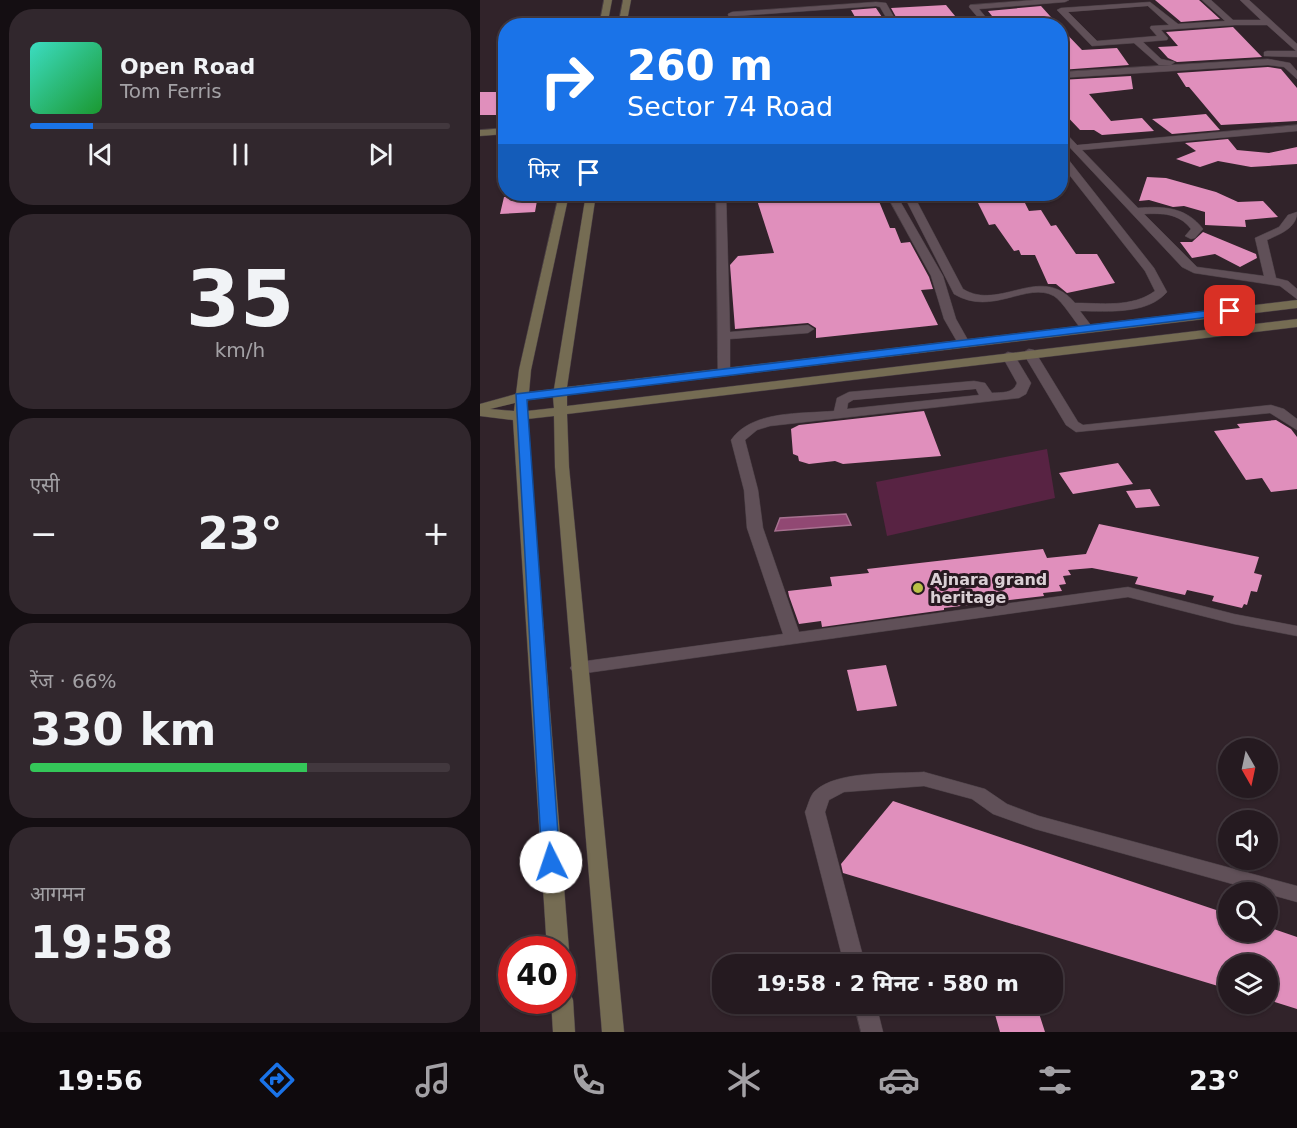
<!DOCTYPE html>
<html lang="hi">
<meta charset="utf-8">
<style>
:root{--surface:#251a20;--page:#31272d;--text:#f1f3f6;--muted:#a3a1a5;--line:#42383e;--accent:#1a73e8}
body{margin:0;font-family:"DejaVu Sans","Noto Sans Devanagari",sans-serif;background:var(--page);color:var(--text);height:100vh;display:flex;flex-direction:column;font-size:22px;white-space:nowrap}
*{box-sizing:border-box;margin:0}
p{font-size:20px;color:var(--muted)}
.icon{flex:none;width:33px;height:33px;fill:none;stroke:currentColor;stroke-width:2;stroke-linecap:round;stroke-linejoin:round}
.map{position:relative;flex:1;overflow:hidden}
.drawer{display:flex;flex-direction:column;gap:9px;padding:9px;background:#140e12;width:480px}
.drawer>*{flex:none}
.banner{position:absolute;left:18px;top:18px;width:570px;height:183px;border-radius:24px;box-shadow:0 2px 4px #0004,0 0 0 2px var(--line);background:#1a73e8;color:#fff;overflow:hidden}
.needle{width:39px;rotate:171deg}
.buttons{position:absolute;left:738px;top:738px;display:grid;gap:12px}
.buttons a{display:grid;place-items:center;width:60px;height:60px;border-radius:50%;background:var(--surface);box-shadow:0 2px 4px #0004,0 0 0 2px var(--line);font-size:30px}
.speed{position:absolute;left:18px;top:936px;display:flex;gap:12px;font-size:30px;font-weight:700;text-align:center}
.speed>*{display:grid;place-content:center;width:78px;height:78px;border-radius:50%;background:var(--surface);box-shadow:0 2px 4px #0004,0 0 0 2px var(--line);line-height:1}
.speed .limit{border:9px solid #d22;background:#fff;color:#111}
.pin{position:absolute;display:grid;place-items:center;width:51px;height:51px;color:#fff;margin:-26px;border-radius:12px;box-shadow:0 3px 9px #0006}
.me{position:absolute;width:66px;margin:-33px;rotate:356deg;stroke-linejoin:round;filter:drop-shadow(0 0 4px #0008)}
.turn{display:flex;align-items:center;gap:21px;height:126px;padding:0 30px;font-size:27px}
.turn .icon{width:78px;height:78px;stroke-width:2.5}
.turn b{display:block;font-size:42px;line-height:51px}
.then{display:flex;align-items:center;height:57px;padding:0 30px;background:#0003;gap:12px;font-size:22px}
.big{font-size:45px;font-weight:700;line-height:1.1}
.drawer .tile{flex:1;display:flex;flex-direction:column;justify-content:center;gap:9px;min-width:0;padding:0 21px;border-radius:24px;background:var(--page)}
.drawer .dial{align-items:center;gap:0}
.dial b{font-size:78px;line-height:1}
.song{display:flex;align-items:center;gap:18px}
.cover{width:72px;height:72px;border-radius:9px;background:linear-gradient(135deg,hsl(170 70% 55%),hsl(130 70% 35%))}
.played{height:6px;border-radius:3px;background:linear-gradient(90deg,var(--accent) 15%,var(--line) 15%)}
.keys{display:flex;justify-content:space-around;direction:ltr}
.heat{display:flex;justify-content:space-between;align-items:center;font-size:33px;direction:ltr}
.charge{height:9px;border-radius:4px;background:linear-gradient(90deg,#34c759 66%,var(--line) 0)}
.trip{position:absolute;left:232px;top:954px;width:351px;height:60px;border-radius:24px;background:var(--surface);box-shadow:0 2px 4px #0004,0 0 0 2px var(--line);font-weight:700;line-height:60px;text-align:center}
.tabs{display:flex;height:96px;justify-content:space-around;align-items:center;background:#0f0a0d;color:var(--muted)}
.tabs .icon{width:42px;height:42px}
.tabs .active{color:var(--accent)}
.tabs b{font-size:27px;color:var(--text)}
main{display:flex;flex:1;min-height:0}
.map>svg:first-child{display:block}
.green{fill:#582343}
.water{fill:#914873;stroke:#a77190;stroke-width:1.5}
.building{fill:#e08fbc}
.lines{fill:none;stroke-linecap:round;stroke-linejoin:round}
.street-casing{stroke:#4a3f45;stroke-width:1}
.secondary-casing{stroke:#4a3f45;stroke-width:1}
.street{fill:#605058;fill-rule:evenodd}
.secondary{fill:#756c53;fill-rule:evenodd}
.route{fill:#1a73e8;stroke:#114b97;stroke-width:1.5}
.poi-dot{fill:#bac046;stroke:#271920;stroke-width:2}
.labels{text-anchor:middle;stroke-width:6;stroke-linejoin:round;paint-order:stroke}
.poi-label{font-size:16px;font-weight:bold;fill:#dad0d5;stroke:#271920;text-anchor:start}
</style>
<main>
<section class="drawer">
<div class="tile">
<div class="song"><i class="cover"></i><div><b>Open Road</b><p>Tom Ferris</p></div></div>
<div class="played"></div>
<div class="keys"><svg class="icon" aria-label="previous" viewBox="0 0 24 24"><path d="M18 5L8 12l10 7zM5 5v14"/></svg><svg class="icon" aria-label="pause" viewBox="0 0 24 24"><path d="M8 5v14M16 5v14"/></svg><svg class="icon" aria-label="next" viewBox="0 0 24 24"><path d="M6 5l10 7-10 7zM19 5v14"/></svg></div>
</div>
<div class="tile dial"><b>35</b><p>km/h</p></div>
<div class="tile"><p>एसी</p>
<div class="heat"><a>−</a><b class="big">23°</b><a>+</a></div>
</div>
<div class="tile"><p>रेंज · 66%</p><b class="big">330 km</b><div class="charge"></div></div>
<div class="tile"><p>आगमन</p><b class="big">19:58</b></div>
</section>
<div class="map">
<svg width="817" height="1032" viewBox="0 0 817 1032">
<rect width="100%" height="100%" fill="#31232a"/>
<path class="green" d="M567 449 575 498 407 536 396 482Z"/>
<path class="water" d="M366 514 371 525 295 531 300 518Z"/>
<path class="building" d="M675 0H719L740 19 701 22Z
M466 5 480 22 421 26 411 8Z
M561 6 579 26H520L508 11Z
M396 8 408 26 379 24 371 10Z
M580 27 602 50 637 48 649 65 580 70Z
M753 27 782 57 697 62 688 58 678 47 698 46 686 32Z
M788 67 801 69 817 88V121L741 125 709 87H706L697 73Z
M651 76 653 89 609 94 631 121 662 118 674 131 622 135 614 130H600L580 109V80Z
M0 92H26V115H0Z
M726 114 740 130 692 134 672 119Z
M748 139 757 150 789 153 817 147V164L771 167 738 161 720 167 696 159 716 151 705 143Z
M667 177 686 178 736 192 758 202 783 201 798 217 765 220 766 227 725 225V212L704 206 693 207 669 200 659 201Z
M275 194H396L410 228H415L421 243 430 242 449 277 453 289 441 290 458 325 336 338V328L328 323 255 329 250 265 258 256 294 253Z
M58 195 55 212 20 214 24 197Z
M533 196 542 197 549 211 561 210 571 226 576 225 596 254H617L635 283 587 293 576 284H568L555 255H541L539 250 534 251 515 224 509 225 496 199Z
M723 232 776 254 777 258 760 267 735 254 712 258 700 242H712Z
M444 411 461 456 363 464 355 461 329 464 319 461 318 456 313 454 311 429 319 425Z
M796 420 811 429 817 437V489L791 492 782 478 766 480 734 431 760 428 757 424Z
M638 463 653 484 593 494 579 473Z
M670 489 680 506 656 508 646 491Z
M619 524 779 557 774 573 782 575 777 592 771 591 767 605 764 604 762 608 732 601 734 596 707 590 705 595 655 584 658 577 612 568 588 570 591 575 583 576 586 584 579 585 582 591 563 593 564 596 464 608V610L342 627 341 621 319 624 309 596 308 591 352 586 350 577 389 573 387 569 563 549 567 558 606 554Z
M406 665 417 706 377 711 367 670Z
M413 801 748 914V932H788V927L817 937V1009L788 1000V964H748V989L363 873 361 864Z
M512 1004H556L565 1032H520Z"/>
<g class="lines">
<g class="street-casing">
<path id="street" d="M554 0H589L585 2 499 9 513 26H472L501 21 489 7 490 5Z
M722 0H731L753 20H781L760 0H769L817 44V57L784 56V52L787 51H816L787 25H755L681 30 688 38 687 40 663 42 681 59 695 62 691 65H679L654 43 612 46 577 10 581 8 670 2 698 24 745 21ZM668 6 689 25 671 26 670 28 677 36 617 41 588 12Z
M396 2 406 3 419 26H411L400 7 396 6 257 16 259 26H251L248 14 252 12Z
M788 59 810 63 817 71V79L804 67 788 65 580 78V72Z
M817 125V131L602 150 658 208C684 206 706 207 723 229L715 238 711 239 705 236 711 229C699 213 682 213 664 214L717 267 784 276 775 238 799 227 808 215 817 212C817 228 800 234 787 240L796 278 808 281 817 289V299L800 286 714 273 702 267 580 137V127L597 145Z
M580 153 584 154 674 268 687 292C667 315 628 311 600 311L613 328 607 332 603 331C594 321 583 302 574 296 547 281 512 317 474 294L423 194H433L483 289C520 312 561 262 595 303 621 303 652 308 675 291L665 271 580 163Z
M236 194H246L250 332 328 325 334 329 328 333 250 339V371L244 375 238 371Z
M406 194H416L463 276 476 319 489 342 487 345H479L464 319 451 276Z
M549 349 554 350 598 422 603 425 791 405 804 409 817 419V430L790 413 596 432 586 425 543 353Z
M528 352 533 353 551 383 546 394 539 398 290 426 277 430 265 440 278 490 283 528 319 632 648 587 754 614 817 626V636L754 624 648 597 99 674 93 672 90 668 93 664 99 662 303 634 267 528 264 490 251 440C272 410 321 414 354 411L357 398 369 392 494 381 505 383 512 393C522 392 533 394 537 383L522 356ZM496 389 499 395 367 409 368 403 373 400Z
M444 772 505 789 527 804 559 816 817 886V902L555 829 513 814 492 799 444 786 364 792 349 800 345 812 385 964H364L325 812C328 806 330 795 335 791 357 770 415 774 444 772Z
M374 1004H396L403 1032H381Z"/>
</g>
<g class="secondary-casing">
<path id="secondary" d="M124 0H132L127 26H119Z
M143 0H151L146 26H138Z
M26 128V134L0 136V130Z
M79 194H89L51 370 49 392 74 389 106 194H116L87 387 817 300V308L87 395V406L817 319V327L87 414 89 467 144 1032H122L75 467 74 416 47 419 89 950 82 957V950H67L33 420 0 416V404L36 394 39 370ZM73 397 74 408 47 411 48 400ZM35 403 34 411 10 409Z
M82 991 90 993 93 1000 95 1032H73L71 1000H82Z"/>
</g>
<use href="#street" class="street"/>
<use href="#secondary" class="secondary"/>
</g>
<path class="route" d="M750 308 756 311 754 314 47 400 80 862 78 867H65L62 862 36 394Z"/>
<circle class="poi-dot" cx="438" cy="588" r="6"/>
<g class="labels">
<g class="poi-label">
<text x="450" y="585">Ajnara grand<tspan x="450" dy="18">heritage</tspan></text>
</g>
</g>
</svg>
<div class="buttons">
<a><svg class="needle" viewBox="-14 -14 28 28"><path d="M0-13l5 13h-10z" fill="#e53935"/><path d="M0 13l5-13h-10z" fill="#a3a1a5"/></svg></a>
<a><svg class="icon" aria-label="sound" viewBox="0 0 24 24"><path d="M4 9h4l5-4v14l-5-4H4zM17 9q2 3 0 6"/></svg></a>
<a><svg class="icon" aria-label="search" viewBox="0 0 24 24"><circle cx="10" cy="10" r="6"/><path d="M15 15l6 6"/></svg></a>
<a><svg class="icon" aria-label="layers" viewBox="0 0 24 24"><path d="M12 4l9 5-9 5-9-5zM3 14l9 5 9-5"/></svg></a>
</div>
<div class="speed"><div class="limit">40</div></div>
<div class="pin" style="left:750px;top:311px;background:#d93025"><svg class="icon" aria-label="arrive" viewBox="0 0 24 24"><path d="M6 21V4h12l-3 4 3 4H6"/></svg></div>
<svg class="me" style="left:71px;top:862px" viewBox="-20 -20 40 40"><circle r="19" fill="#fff"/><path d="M0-13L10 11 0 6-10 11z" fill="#1a73e8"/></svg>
<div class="trip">19:58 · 2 मिनट · 580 m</div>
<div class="banner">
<div class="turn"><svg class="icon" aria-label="right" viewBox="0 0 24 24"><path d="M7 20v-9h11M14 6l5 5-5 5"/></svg><div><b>260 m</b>Sector 74 Road</div></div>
<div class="then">फिर<svg class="icon" aria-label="arrive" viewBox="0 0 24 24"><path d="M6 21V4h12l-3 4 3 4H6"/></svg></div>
</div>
</div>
</main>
<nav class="tabs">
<b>19:56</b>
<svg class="icon active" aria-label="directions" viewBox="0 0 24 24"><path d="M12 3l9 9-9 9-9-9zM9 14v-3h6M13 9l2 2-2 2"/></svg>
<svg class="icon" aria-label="music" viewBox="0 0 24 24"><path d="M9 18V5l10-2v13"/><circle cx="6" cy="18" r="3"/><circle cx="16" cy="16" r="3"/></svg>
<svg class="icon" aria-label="phone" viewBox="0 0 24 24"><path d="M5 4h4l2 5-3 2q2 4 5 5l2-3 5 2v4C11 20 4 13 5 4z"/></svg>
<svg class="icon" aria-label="climate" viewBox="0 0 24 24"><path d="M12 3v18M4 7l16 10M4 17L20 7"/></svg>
<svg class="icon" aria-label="car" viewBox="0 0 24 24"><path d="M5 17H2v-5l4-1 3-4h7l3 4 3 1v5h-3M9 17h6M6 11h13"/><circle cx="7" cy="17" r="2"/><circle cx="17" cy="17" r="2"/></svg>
<svg class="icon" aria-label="filters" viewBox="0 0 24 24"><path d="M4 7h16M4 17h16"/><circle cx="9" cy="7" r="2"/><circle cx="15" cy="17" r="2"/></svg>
<b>23°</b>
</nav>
